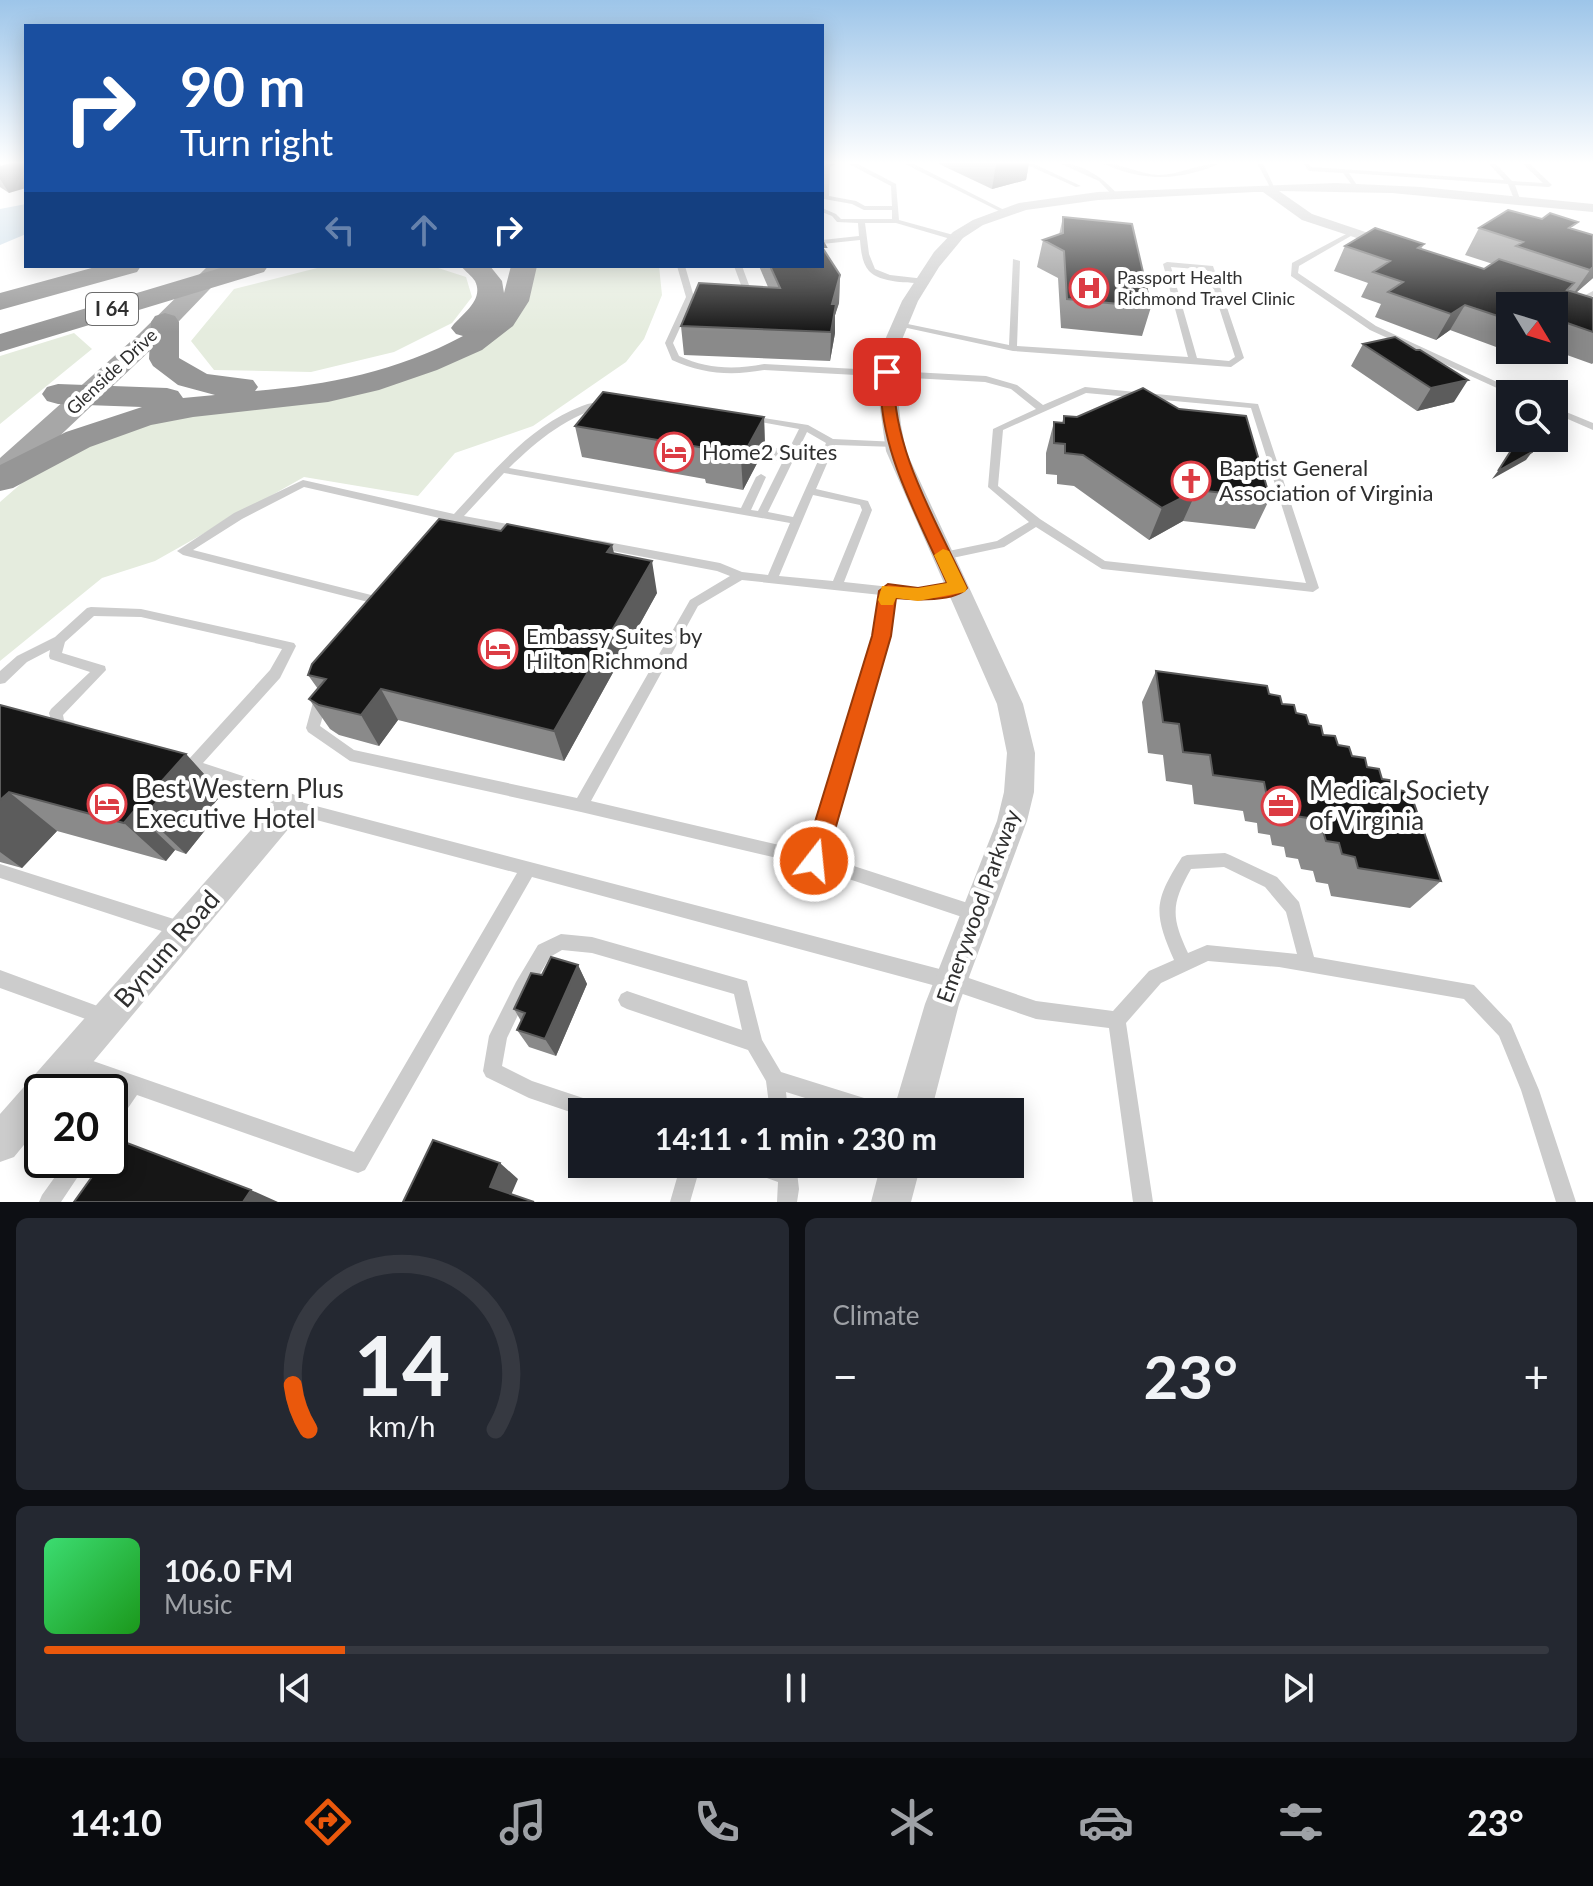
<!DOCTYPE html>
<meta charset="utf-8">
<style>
:root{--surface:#171b24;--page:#242831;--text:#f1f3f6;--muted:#9ea1a6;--line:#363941;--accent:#ea580c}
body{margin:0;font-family:Lato,sans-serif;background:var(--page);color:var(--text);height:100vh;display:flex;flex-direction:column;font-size:30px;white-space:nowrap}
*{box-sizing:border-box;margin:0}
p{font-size:26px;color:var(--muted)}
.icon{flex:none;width:44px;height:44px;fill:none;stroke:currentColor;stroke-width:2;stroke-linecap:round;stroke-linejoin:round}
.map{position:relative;height:1202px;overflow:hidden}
.panel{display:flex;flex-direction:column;gap:16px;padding:16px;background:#0d0f14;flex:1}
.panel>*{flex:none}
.hud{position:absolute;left:24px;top:24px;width:800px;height:244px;border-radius:0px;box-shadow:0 4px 20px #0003;background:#1a4fa0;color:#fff;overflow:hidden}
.needle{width:52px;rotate:128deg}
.buttons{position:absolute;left:1496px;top:292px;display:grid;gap:16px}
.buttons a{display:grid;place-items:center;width:72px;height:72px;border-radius:0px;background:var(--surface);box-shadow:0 4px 20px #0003;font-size:40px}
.speed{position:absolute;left:24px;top:1074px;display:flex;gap:16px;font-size:40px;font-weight:700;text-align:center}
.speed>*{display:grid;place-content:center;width:104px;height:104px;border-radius:50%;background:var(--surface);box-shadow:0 4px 20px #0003;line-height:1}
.speed .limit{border:4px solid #111;border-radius:12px;background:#fff;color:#111}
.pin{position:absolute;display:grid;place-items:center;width:68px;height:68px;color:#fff;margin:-34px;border-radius:16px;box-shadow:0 4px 12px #0006}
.me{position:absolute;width:88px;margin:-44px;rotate:16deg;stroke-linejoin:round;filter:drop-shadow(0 0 6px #0008)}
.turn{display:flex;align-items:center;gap:28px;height:168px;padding:0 24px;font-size:36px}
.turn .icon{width:104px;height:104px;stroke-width:2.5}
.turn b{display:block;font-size:56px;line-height:68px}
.lanes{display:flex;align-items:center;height:76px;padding:0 24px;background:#0003;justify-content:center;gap:40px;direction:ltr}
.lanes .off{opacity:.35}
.big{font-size:60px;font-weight:700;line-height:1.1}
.panel .widget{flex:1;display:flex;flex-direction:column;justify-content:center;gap:12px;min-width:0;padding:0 28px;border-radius:12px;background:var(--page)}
.panel .dial{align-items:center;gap:0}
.dial svg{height:208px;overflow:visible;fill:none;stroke:var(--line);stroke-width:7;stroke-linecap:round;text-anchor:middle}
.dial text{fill:var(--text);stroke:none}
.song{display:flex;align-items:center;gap:24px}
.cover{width:96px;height:96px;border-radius:12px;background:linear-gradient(135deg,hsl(140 70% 55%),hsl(120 70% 35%))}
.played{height:8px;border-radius:4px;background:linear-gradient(90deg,var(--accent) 20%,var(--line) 20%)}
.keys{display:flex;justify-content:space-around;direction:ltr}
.heat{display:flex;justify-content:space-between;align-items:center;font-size:44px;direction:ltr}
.panel .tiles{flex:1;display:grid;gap:16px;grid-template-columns:1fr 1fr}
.widget:last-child{grid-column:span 2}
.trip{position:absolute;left:568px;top:1098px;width:456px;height:80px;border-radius:0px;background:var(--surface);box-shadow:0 4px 20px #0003;font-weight:700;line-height:80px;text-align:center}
.tabs{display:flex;height:128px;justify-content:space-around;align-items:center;background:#090b0e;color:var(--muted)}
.tabs .icon{width:56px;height:56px}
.tabs .current{color:var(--accent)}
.tabs b{font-size:36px;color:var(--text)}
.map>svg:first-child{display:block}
.green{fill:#e5ecde}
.water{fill:#ccdeea}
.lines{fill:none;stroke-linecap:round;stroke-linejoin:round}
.service{fill:#ccc;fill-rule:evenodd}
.minor{fill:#ccc;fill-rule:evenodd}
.primary{fill:#a7a7a7;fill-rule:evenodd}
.motorway{fill:#969696;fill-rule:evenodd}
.wall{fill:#8a8a8a}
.shaded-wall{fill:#5c5c5c}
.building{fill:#161616;stroke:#5c5c5c;stroke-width:2}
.route{fill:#ea580c;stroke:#983908;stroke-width:2}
.slow{fill:#f59e0b}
.labels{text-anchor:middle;stroke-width:8;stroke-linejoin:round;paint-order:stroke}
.far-poi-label{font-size:18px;fill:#2f2f2f;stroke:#fff;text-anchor:start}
.far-street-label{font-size:18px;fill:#2f2f2f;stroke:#fff}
.shield{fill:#fff;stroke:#6d6d6d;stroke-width:2}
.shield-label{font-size:20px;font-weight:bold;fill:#2f2f2f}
.poi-label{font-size:22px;fill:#2f2f2f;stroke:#fff;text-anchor:start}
.street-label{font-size:22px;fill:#2f2f2f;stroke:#fff}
.near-poi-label{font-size:26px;fill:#2f2f2f;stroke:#fff;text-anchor:start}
.near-street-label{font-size:26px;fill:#2f2f2f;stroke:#fff}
</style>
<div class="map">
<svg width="1593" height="1202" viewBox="0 0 1593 1202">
<rect width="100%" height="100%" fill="#fff"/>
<path class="green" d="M325 266H432L466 277 472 297 452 323 394 352 311 372 214 370 191 341 234 289Z
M536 266H659L662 295 644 339 626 362 533 426 455 453 418 496 304 477 155 561 102 578 0 661V502L39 468 131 427 443 362Z
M74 333 92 349 0 424V356Z"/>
<path class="water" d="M26 204V234L0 245V209Z"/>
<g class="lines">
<path class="service" d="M828 163H839L830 167 829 196 856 201 865 206H892L891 186 847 163H856L896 184 899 220 957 236 958 238 954 240 896 223H865L869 254 875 269 890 275 925 279V283C910 283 880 283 869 271 862 263 861 251 860 240L822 244V240L859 236 858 223 837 222 832 216 822 212V208L836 214 841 219H892V210H864L852 204 824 199V166Z
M903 163H912L1010 213 1005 214Z
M1023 163H1032L1081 186 1076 187Z
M1059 163C1083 163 1105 179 1119 196L1114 197 1099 181Z
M1102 163C1121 163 1139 174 1158 175 1180 175 1199 163 1221 163 1181 181 1142 182 1102 163Z
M1257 163H1263L1275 189H1271Z
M1303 163H1309L1311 167 1504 180 1488 163H1495L1512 181 1543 183 1522 163H1529L1552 185 1549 187 1515 185 1520 199 1517 201 1514 199 1508 184 1349 173 1358 187 1355 189 1343 173 1309 171Z
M1350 232 1356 233 1299 266 1298 273 1376 326 1523 394H1510L1370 330 1291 276 1292 263Z
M1013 259 1020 261 1017 346 1188 357 1163 264 1167 262 1213 266 1244 358 1231 367 1013 351 898 326 894 324 898 322 1009 345ZM1171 267 1207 270 1235 357 1229 361 1197 358Z
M677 266H685L694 297 673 343 679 356C707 369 734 370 764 364L986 376 1017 385 1043 405 1085 387 1258 404 1319 588 1313 592 1102 569 1036 527 1004 547 943 560 939 559 937 556 939 553 997 541 1029 522 988 487 993 429 1036 409 1011 389 985 382 764 370C731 376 703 374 672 360L665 343 686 297ZM1086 393 1251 408 1306 583 1105 561 1040 519 998 486 1003 430Z
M734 266H742L749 285 745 294 734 295 730 293 739 290 741 285Z
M1593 291V296L1577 305 1570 303Z
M606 400 611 403 609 405C568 415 539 439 509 468L741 508 756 477 761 474 766 477 751 510 758 511 787 453H783L773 464H765L764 462 776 448 790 447 799 429 745 419V415L808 425 833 439 898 442V446L895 447 835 445 816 489 868 501 872 510 844 582 918 590 958 584 964 588C949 600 912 598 893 596L887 636 823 856 977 906 983 908 985 914 983 920 977 922 807 865 581 812 350 761 308 732 306 728 315 695 317 691 322 690 327 691 329 695 320 726 354 750 577 798 690 600 730 576 717 571 597 548 591 544 593 541 597 540 720 563 742 572 768 575 790 523 504 473 464 516 524 527 526 530 524 533 520 534 458 522 447 535 443 536 437 532 448 520 304 487 242 519 193 550 383 598 385 601 381 608 377 609 373 608 372 603 183 555 177 551 234 513 303 480 454 514C490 475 530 425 582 406 589 403 598 402 606 400ZM807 432 826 443 793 517 768 512ZM813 495 860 505 862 510 833 581 779 576ZM742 580 881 595 875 636 809 852 591 801 698 606Z
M1554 407 1593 423V430L1554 413Z
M91 607 141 609 294 643 296 646 280 678 203 763 255 780 293 800 951 972 1036 1001 1113 1011 1149 971 1174 960C1153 912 1154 901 1182 857L1187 855 1225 853 1230 855 1277 877 1299 902 1314 957 1474 985 1511 1024 1539 1090 1576 1202H1556L1521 1090 1499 1036 1464 999 1279 967 1208 961 1161 983 1126 1023 1153 1202H1133L1109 1028 1036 1019 951 990 532 877 365 1170 358 1173 137 1095 117 1124 110 1126V1101L119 1088 67 1069 64 1063 67 1057 73 1054 354 1152 517 873 290 813 246 789 181 768 179 764 181 760 189 759 270 670 282 649 141 617 94 616 65 642 62 653 105 666 106 670 63 715 64 720 74 723 76 727 74 731 69 733 53 728 49 713 51 709 90 672 50 659 49 656 50 650 27 662 5 683 0 684V671L17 656 55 637 87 608ZM1224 867 1265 887 1286 912 1297 954 1207 945 1188 953C1171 917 1171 904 1191 869Z
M0 864 180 921 186 923 188 929 186 935 180 937 0 878Z
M561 934 592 937 747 981 762 1040 781 1072 880 1103 887 1105 889 1112H850L786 1092 788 1112H770L766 1081 748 1050 627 1009 621 1006 618 1000 621 994 627 991 742 1030 734 994 592 953 562 950 550 957 528 994 507 1038 502 1066 532 1081 604 1105 606 1112H582V1116L529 1098 486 1077 483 1071 489 1036 516 982 538 945Z
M0 970 111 1011 114 1017 111 1023 105 1026 0 988Z
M67 1160H89L61 1202H39L42 1195Z
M681 1164H701L690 1202H670Z
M744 1164H796L799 1189 797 1202H777L778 1182 747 1171Z"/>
<path class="minor" d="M1336 183 1421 187 1593 204V212L1392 193 1279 191 1312 214 1398 243 1400 246 1393 250 1302 220 1263 192H1254L1098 200 1026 210 983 225 963 238 939 267 918 301 901 342 896 380 901 425 906 451 1023 704 1035 753 1034 792 1027 821 959 1004 931 1112H893L925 1004 997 821 1004 792 1007 753 997 704 886 451 879 401 880 361 884 342 902 301 934 252 953 232 973 220 1019 203 1098 192Z
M290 793 300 797 305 806 300 815 68 1092H42V1123L14 1157 0 1162V1114L280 797Z
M881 1164H921L911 1202H871Z"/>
<path class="primary" d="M208 266H232L157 344 11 482 0 485V458L139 334Z"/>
<path class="motorway" d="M99 266H141L137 272 0 310V293Z
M227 266H268L264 272 0 352V334Z
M461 266H490L502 281 504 293 511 266H537L529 301 513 326 482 350 437 370 379 390 328 402 193 417 151 425 90 447 13 488 0 491V465L66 432 142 407 58 404 47 401 42 394 47 387 58 384 167 388 178 391 183 398 215 395 178 385 153 366 149 359 151 322 155 316 165 313 175 316 179 322V358L207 374 253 380 258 387 255 391C328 385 398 371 463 336L456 334 451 328C460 315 485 301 475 281 472 276 465 271 461 266Z"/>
</g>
<path class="wall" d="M0 163 9 193 0 187Z
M937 163H1029L1026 180 992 189Z
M1063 217 1151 307 1142 336 1061 328 1058 278 1037 267 1043 240 1059 235Z
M1479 228 1573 230 1593 235V278L1576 293 1593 298V363L1592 364 1553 350H1554V306H1510V350H1547L1534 361 1450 330 1436 340 1375 317 1381 304 1361 297 1368 283 1334 271 1345 246 1424 244 1421 249 1484 269 1493 264 1465 255Z
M826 253 840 275 839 303 835 315V333L830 361 684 355 681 326 768 287 759 266H822Z
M1363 344 1454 402 1417 411 1351 366Z
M1064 416 1270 498 1255 529 1183 521 1149 540 1074 486 1057 484V475L1046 474V453L1054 422 1062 423Z
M764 417 765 448 743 490 706 483 705 479 582 457 575 426Z
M501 531 612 545 614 554 657 593 564 761 398 720 379 746 339 735 330 729 309 699 318 689 308 675Z
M1156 671 1269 694 1296 713 1398 790 1441 881 1410 908 1331 896 1328 884 1316 882 1313 871 1301 869 1298 859 1286 857 1284 847 1272 845 1270 835 1258 833 1257 823 1245 821 1243 811 1194 804 1192 785 1166 781 1163 755 1148 753 1142 702Z
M0 705 186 754 222 794 203 817 210 824 186 854 175 850 166 861 57 831 22 868 0 862Z
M578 965 587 984 556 1056 529 1047 517 1030 521 1021 514 1009 542 975Z"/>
<path class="shaded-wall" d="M11 163H26V188L9 193 0 179V166Z
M1000 163H1029L1026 180 992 189 996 164Z
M1593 267V278L1571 297 1590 270Z
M840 275 839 303 835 315V333L830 361 832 304Z
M1465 305 1450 330 1436 340 1451 314Z
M1567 323 1554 341V334Z
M1542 350H1547L1534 361Z
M1468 380 1454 402 1417 411 1431 388Z
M764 417 765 448 743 490 741 459Z
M1532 452 1526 460 1492 479 1498 471Z
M1197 490 1183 521 1149 540 1162 508Z
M612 545 619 576 607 552Z
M652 561 657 593 564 761 554 731Z
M381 689 398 720 379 746 361 715Z
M186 754 222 794 203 817 210 824 186 854 145 815 161 782Z
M9 792 57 831 22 868 0 852V800Z
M134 811 175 850 166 861 124 823Z
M578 965 587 984 556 1056 545 1039Z
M500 1163 518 1179 508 1202 490 1187Z
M251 1190 278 1202H243Z"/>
<path class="building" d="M1508 210 1542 219 1550 213 1578 222 1569 228 1593 235V267L1590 270 1516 246 1523 242 1479 228Z
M1063 217 1132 224 1151 307 1067 299 1064 251 1043 240 1063 233Z
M1375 228 1424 244 1418 248 1484 269 1499 259 1574 283 1567 290 1593 298V332L1567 323 1554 334V306H1510V320L1465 305 1451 314 1388 292 1403 282 1373 272 1390 261 1345 246Z
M822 240 826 247H822L840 275 832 304H836L831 332 681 326 699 283 780 288 770 266H822Z
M1395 337 1416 350H1420L1468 380 1431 388 1363 344Z
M1143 388 1179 409 1246 416 1270 498 1197 490 1162 508 1083 455 1065 453V444L1054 443V422L1064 423V416L1077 417Z
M603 392 764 417 741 459 703 452 705 448 575 426Z
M1519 438H1541L1532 452 1498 471Z
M439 519 501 531 507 524 612 545 607 552 652 561 554 731 381 689 361 715 319 705 309 699 326 679 308 675 312 664Z
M1156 671 1267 686 1269 694 1280 696 1282 704 1294 705 1296 713 1306 715 1309 724 1321 726 1323 735 1335 736 1338 745 1349 747 1352 756 1365 758 1367 767 1379 769 1382 779 1395 781 1398 790 1410 792 1441 881 1358 868 1355 857 1342 854 1339 843 1326 841 1323 831 1310 829 1308 818 1295 816 1293 806 1280 804 1278 794 1266 792 1264 782 1213 775 1210 755 1183 752 1179 724 1163 722Z
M0 705 186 754 161 782 172 785 145 815 134 811 124 823 9 792 0 800Z
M551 957 578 965 545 1039 517 1030 525 1013 514 1009 531 973 542 975Z
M119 1140 251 1190 243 1202H74L104 1160H110V1152Z
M433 1140 500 1163 490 1187 534 1202H403Z"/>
<linearGradient id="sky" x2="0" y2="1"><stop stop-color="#9dc5e9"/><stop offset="0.49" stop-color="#fff"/><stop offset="1" stop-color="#fff" stop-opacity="0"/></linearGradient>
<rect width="1593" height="332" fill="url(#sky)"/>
<path class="route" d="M887 368 894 372C891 449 936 520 967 588 956 602 914 600 896 598L891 636 826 861 823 869 814 872 806 869 803 861 872 636 879 591 888 584 918 588 947 583C918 516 876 447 881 372Z"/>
<path class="slow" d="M943 549 949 551 967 588 965 592 918 601 896 598 893 605H881L878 600 882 586 918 588 947 583 934 555Z"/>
<defs>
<g id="hospital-ring" transform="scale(2)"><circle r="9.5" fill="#fff" stroke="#dc3c44" stroke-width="1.5"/><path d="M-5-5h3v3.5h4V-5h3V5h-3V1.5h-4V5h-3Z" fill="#dc3c44"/></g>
<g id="hotel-ring" transform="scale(2)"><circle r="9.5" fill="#fff" stroke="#dc3c44" stroke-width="1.5"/><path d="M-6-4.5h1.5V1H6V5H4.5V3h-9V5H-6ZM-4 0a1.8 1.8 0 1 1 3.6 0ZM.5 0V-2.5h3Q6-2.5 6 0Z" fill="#dc3c44"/></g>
<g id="church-ring" transform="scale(2)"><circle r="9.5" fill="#fff" stroke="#dc3c44" stroke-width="1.5"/><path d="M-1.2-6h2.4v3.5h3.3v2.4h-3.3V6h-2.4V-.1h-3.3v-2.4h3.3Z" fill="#dc3c44"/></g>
<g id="office-ring" transform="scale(2)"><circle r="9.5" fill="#fff" stroke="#dc3c44" stroke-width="1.5"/><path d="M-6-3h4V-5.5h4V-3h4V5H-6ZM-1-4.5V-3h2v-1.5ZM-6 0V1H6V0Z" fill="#dc3c44"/></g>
</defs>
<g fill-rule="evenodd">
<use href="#hospital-ring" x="1089" y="288"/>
<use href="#hotel-ring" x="674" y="452"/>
<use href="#church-ring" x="1191" y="481"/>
<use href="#hotel-ring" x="498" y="649"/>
<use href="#hotel-ring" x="107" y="804"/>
<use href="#office-ring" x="1281" y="806"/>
</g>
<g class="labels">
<g class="far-poi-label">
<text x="1117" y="284">Passport Health<tspan x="1117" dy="21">Richmond Travel Clinic</tspan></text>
</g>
<g class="far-street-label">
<text transform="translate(112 372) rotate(-43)" y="6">Glenside Drive</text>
</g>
<rect class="shield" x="86" y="293" width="52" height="32" rx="6"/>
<g class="shield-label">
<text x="112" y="316">I 64</text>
</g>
<g class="poi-label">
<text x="702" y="460">Home2 Suites</text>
<text x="1219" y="476">Baptist General<tspan x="1219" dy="25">Association of Virginia</tspan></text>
<text x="526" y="644">Embassy Suites by<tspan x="526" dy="25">Hilton Richmond</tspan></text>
</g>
<g class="street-label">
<text transform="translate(978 906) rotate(-70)" y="8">Emerywood Parkway</text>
</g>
<g class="near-poi-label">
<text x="135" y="798">Best Western Plus<tspan x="135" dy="30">Executive Hotel</tspan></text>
<text x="1309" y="800">Medical Society<tspan x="1309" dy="30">of Virginia</tspan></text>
</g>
<g class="near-street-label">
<text transform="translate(167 949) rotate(-49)" y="9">Bynum Road</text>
</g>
</g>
</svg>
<div class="buttons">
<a><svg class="needle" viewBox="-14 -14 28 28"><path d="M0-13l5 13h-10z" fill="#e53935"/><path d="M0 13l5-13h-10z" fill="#9ea1a6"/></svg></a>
<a><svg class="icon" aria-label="search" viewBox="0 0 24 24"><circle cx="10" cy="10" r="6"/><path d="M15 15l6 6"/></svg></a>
</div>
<div class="speed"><div class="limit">20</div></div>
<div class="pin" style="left:887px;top:372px;background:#d93025"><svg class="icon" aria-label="arrive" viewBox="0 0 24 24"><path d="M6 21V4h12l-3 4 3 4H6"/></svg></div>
<svg class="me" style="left:814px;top:861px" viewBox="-20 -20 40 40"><circle r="17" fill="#ea580c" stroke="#fff" stroke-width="3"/><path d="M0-11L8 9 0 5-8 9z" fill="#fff"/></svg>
<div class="trip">14:11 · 1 min · 230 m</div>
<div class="hud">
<div class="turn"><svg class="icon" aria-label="right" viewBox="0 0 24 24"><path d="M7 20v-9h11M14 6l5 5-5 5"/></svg><div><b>90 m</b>Turn right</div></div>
<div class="lanes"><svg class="icon off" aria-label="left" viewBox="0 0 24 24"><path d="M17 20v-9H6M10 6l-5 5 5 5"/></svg><svg class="icon off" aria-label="ahead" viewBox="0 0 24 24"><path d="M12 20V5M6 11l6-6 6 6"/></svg><svg class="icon" aria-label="right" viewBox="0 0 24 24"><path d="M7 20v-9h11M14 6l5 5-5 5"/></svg></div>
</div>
</div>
<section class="panel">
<div class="tiles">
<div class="widget dial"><svg viewBox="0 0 100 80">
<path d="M14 69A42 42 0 1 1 86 69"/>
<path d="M14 69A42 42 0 0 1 8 52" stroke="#ea580c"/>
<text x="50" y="56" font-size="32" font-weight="700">14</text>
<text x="50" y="72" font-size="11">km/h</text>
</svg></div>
<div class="widget"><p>Climate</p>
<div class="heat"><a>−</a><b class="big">23°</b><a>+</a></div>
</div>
<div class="widget">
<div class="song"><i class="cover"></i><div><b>106.0 FM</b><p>Music</p></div></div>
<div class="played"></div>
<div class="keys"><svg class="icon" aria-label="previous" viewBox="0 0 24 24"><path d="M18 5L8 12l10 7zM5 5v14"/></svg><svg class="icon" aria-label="pause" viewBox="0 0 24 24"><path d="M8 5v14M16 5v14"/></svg><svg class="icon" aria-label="next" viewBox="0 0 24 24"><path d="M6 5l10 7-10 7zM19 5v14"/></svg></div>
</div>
</div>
</section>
<nav class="tabs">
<b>14:10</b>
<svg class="icon current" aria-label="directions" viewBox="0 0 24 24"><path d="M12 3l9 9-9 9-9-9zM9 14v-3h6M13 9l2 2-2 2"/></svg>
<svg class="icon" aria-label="music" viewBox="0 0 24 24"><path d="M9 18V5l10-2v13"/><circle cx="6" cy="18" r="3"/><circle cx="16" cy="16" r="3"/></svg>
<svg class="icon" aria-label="phone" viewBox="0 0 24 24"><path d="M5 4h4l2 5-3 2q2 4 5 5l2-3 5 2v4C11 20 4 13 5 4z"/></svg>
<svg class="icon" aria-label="climate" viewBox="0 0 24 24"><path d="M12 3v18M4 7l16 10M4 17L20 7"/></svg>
<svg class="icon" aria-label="car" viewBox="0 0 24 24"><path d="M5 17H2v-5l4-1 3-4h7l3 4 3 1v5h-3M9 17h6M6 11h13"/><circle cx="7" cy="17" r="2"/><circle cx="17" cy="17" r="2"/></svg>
<svg class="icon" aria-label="filters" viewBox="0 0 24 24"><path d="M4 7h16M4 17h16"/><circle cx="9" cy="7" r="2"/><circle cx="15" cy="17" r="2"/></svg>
<b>23°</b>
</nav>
